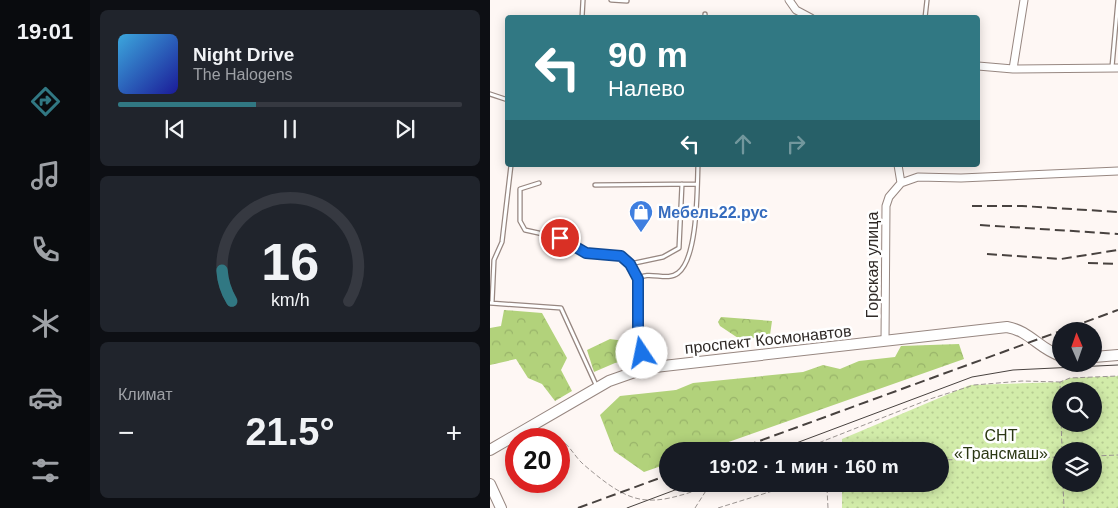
<!DOCTYPE html>
<html lang="ru">
<meta charset="utf-8">
<style>
:root{--surface:#171b24;--page:#20242c;--text:#f1f3f6;--muted:#9ea1a6;--line:#363941;--accent:#317883}
body{margin:0;font-family:Arial,sans-serif;background:var(--page);color:var(--text);height:100vh;display:flex;flex-direction:column;font-size:19px;white-space:nowrap}
*{box-sizing:border-box;margin:0}
p{font-size:16px;color:var(--muted)}
.icon{flex:none;width:28px;height:28px;fill:none;stroke:currentColor;stroke-width:2;stroke-linecap:round;stroke-linejoin:round}
.map{position:relative;flex:1;overflow:hidden}
.sheet{display:flex;flex-direction:column;gap:10px;padding:10px;background:#0d0f14;width:400px}
.sheet>*{flex:none}
.guide{position:absolute;left:15px;top:15px;width:475px;height:152px;border-radius:5px;box-shadow:0 2px 12px #0003;background:#317883;color:#fff;overflow:hidden}
.needle{width:32px;rotate:358deg}
.buttons{position:absolute;left:562px;top:322px;display:grid;gap:10px}
.buttons a{display:grid;place-items:center;width:50px;height:50px;border-radius:50%;background:var(--surface);box-shadow:0 2px 12px #0003;font-size:25px}
.speed{position:absolute;left:15px;top:428px;display:flex;gap:10px;font-size:25px;font-weight:700;text-align:center}
.speed>*{display:grid;place-content:center;width:65px;height:65px;border-radius:50%;background:var(--surface);box-shadow:0 2px 12px #0003;line-height:1}
.speed .limit{border:8px solid #d22;background:#fff;color:#111}
.pin{position:absolute;display:grid;place-items:center;width:42px;height:42px;color:#fff;margin:-21px;border:2px solid #fff;border-radius:50%;box-shadow:0 1px 5px #0007}
.me{position:absolute;width:55px;margin:-28px;rotate:349deg;stroke-linejoin:round;filter:drop-shadow(0 0 4px #0008)}
.turn{display:flex;align-items:center;gap:18px;height:105px;padding:0 20px;font-size:22px}
.turn .icon{width:65px;height:65px;stroke-width:2.5}
.turn b{display:block;font-size:35px;line-height:42px}
.lanes{display:flex;align-items:center;height:48px;padding:0 20px;background:#0003;justify-content:center;gap:25px;direction:ltr}
.lanes .off{opacity:.35}
.big{font-size:38px;font-weight:700;line-height:1.1}
.sheet .tile{flex:1;display:flex;flex-direction:column;justify-content:center;gap:8px;min-width:0;padding:0 18px;border-radius:8px;background:var(--page)}
.sheet .dial{align-items:center;gap:0}
.dial svg{height:130px;overflow:visible;fill:none;stroke:var(--line);stroke-width:7;stroke-linecap:round;text-anchor:middle}
.dial text{fill:var(--text);stroke:none}
.song{display:flex;align-items:center;gap:15px}
.cover{width:60px;height:60px;border-radius:8px;background:linear-gradient(135deg,hsl(200 70% 55%),hsl(240 70% 35%))}
.played{height:5px;border-radius:2px;background:linear-gradient(90deg,var(--accent) 40%,var(--line) 40%)}
.keys{display:flex;justify-content:space-around;direction:ltr}
.heat{display:flex;justify-content:space-between;align-items:center;font-size:28px;direction:ltr}
.trip{position:absolute;left:169px;top:442px;width:290px;height:50px;border-radius:25px;background:var(--surface);box-shadow:0 2px 12px #0003;font-weight:700;line-height:50px;text-align:center}
main{display:flex;flex:1;min-height:0}
.tabs{display:flex;flex-direction:column;width:90px;justify-content:space-around;align-items:center;background:#090b0e;color:var(--muted)}
.tabs .icon{width:35px;height:35px}
.tabs .on{color:var(--accent)}
.tabs b{font-size:22px;color:var(--text)}
.map>svg:first-child{display:block}
.forest{fill:url(#forest-crowns)}
.park{fill:url(#park-dots);fill-rule:evenodd}
.lines{fill:none;stroke-linecap:round;stroke-linejoin:round}
.lane-casing{stroke:#978781;stroke-width:5.5}
.street-casing{stroke:#978781;stroke-width:9}
.secondary-casing{stroke:#978781;stroke-width:12}
.path{stroke:#9c9592;stroke-width:1;stroke-dasharray:5 2.5;stroke-linecap:butt}
.lane{stroke:#fff;stroke-width:3}
.street{stroke:#fff;stroke-width:7}
.secondary{stroke:#fff;stroke-width:10}
.tram{stroke:#48423f;stroke-width:1}
.rail{stroke:#48423f;stroke-width:2;stroke-dasharray:10 5;stroke-linecap:butt}
.route-casing{stroke:#114b97;stroke-width:12}
.route{stroke:#1a73e8;stroke-width:9}
.labels{text-anchor:middle;stroke-width:5;stroke-linejoin:round;paint-order:stroke}
.shop-label{font-size:16px;font-weight:bold;fill:#366cbe;stroke:#fff;text-anchor:start}
.street-label{font-size:16px;fill:#2f2926;stroke:#fff}
.park-label{font-size:16px;fill:#2c3814;stroke:#fff}
</style>
<main>
<nav class="tabs">
<b>19:01</b>
<svg class="icon on" aria-label="directions" viewBox="0 0 24 24"><path d="M12 3l9 9-9 9-9-9zM9 14v-3h6M13 9l2 2-2 2"/></svg>
<svg class="icon" aria-label="music" viewBox="0 0 24 24"><path d="M9 18V5l10-2v13"/><circle cx="6" cy="18" r="3"/><circle cx="16" cy="16" r="3"/></svg>
<svg class="icon" aria-label="phone" viewBox="0 0 24 24"><path d="M5 4h4l2 5-3 2q2 4 5 5l2-3 5 2v4C11 20 4 13 5 4z"/></svg>
<svg class="icon" aria-label="climate" viewBox="0 0 24 24"><path d="M12 3v18M4 7l16 10M4 17L20 7"/></svg>
<svg class="icon" aria-label="car" viewBox="0 0 24 24"><path d="M5 17H2v-5l4-1 3-4h7l3 4 3 1v5h-3M9 17h6M6 11h13"/><circle cx="7" cy="17" r="2"/><circle cx="17" cy="17" r="2"/></svg>
<svg class="icon" aria-label="filters" viewBox="0 0 24 24"><path d="M4 7h16M4 17h16"/><circle cx="9" cy="7" r="2"/><circle cx="15" cy="17" r="2"/></svg>
</nav>
<section class="sheet">
<div class="tile">
<div class="song"><i class="cover"></i><div><b>Night Drive</b><p>The Halogens</p></div></div>
<div class="played"></div>
<div class="keys"><svg class="icon" aria-label="previous" viewBox="0 0 24 24"><path d="M18 5L8 12l10 7zM5 5v14"/></svg><svg class="icon" aria-label="pause" viewBox="0 0 24 24"><path d="M8 5v14M16 5v14"/></svg><svg class="icon" aria-label="next" viewBox="0 0 24 24"><path d="M6 5l10 7-10 7zM19 5v14"/></svg></div>
</div>
<div class="tile dial"><svg viewBox="0 0 100 80">
<path d="M14 69A42 42 0 1 1 86 69"/>
<path d="M14 69A42 42 0 0 1 8 50" stroke="#317883"/>
<text x="50" y="56" font-size="32" font-weight="700">16</text>
<text x="50" y="72" font-size="11">km/h</text>
</svg></div>
<div class="tile"><p>Климат</p>
<div class="heat"><a>−</a><b class="big">21.5°</b><a>+</a></div>
</div>
</section>
<div class="map">
<svg width="628" height="508" viewBox="0 0 628 508">
<defs>
<pattern id="forest-crowns" width="20" height="18" patternUnits="userSpaceOnUse" patternTransform="scale(1.25)"><rect width="20" height="18" fill="#b2d27b"/><path d="M2 6a3 3 0 1 1 6 0M12 15a3 3 0 1 1 6 0" fill="none" stroke="#99b46a"/></pattern>
<pattern id="park-dots" width="8" height="8" patternUnits="userSpaceOnUse" patternTransform="scale(1.25)"><rect width="8" height="8" fill="#d2eca9"/><path d="M2 2h.1M6 6h.1" fill="none" stroke="#b5ca91" stroke-width="1.8" stroke-linecap="round"/></pattern>
</defs>
<rect width="100%" height="100%" fill="#fef7f4"/>
<path class="forest" d="M14 310 52 313 77 358 71 370 82 391 65 401 52 384 38 378 26 359 0 365V328L11 326Z
M231 317 282 321 280 335 251 340 230 326 228 322Z
M120 339 142 342 144 359 125 363 104 372 97 350Z
M469 344 474 359 213 451H178L177 464 154 472 124 451 110 415 130 396 186 390 203 383 313 372 333 365 350 369 369 361 405 357 411 346Z"/>
<path class="park" d="M628 376V508H352V484H450V451H352V439L480 385 570 382 580 378ZM571 391H604V424H571ZM571 451H604V484H571Z"/>
<g class="lines">
<g class="lane-casing">
<path id="lane" d="M121 0 137 1
M92 18 93 0
M215 18V14
M435 18 437 0
M622 67 628 0
M0 94 18 100
M49 183 30 189V221L35 230 71 238 97 253 131 257 140 264 147 279
M105 185 207 184
M140 264 173 257 189 248 192 184
M0 303 71 308 107 387
M2 303 4 260 12 242 21 165
M156 367 148 338 147 279C159 270 177 282 188 273 208 258 207 189 208 165"/>
</g>
<g class="street-casing">
<path id="street" d="M299 0 306 10 321 18
M488 66 523 69 628 68
M523 69 534 0
M408 165 411 183
M411 183 428 177 471 178 628 171
M395 341 396 206 399 197 411 183"/>
</g>
<g class="secondary-casing">
<path id="secondary" d="M604 357 628 355
M0 450 119 381 156 368 517 327C540 331 549 349 571 356
M0 484 11 508"/>
</g>
<path class="path" d="M50 431 67 439
M69 439C79 444 85 457 93 464 143 507 157 508 219 486
M308 451 440 399 484 385 532 381 570 382
M572 451 570 382 580 378 628 376
M604 456 628 455
M450 460 571 457
M573 484 574 508
M337 488 338 508
M205 508 219 486 225 484
M228 508 305 484"/>
<use href="#lane" class="lane"/>
<use href="#street" class="street"/>
<use href="#secondary" class="secondary"/>
<path class="tram" d="M273 451 291 445
M285 451 482 377 523 370 628 365
M137 508 201 484"/>
<path class="rail" d="M482 206H532L628 212
M490 225 628 234
M497 254 571 259 628 250
M598 263 628 264
M242 451 628 310
M88 508 178 475"/>
</g>
<g class="lines">
<g class="route-casing">
<path id="route" d="M70 238 96 253 131 256 140 264 148 279V338L152 353"/>
</g>
<use href="#route" class="route"/>
</g>
<defs>
<g id="shop-pin" transform="scale(1.25)"><path d="M0 17L-7.5 6A9.5 9.5 0 1 1 7.5 6Z" fill="#3f7fe0" stroke="#fff"/><path d="M-5-2.5h2.3a2.7 3.5 0 0 1 5.4 0H5L5.5 6h-11ZM-1.5-2.5h3a1.5 2.3 0 0 0-3 0Z" fill="#fff"/></g>
</defs>
<g fill-rule="evenodd">
<use href="#shop-pin" x="151" y="212"/>
</g>
<g class="labels">
<g class="shop-label">
<text x="168" y="218">Мебель22.рус</text>
</g>
<g class="street-label">
<text transform="translate(382 265) rotate(-90)" y="6">Горская улица</text>
<text transform="translate(278 339) rotate(-6)" y="6">проспект Космонавтов</text>
</g>
<g class="park-label">
<text x="511" y="441">СНТ<tspan x="511" dy="18">«Трансмаш»</tspan></text>
</g>
</g>
</svg>
<div class="buttons">
<a><svg class="needle" viewBox="-14 -14 28 28"><path d="M0-13l5 13h-10z" fill="#e53935"/><path d="M0 13l5-13h-10z" fill="#9ea1a6"/></svg></a>
<a><svg class="icon" aria-label="search" viewBox="0 0 24 24"><circle cx="10" cy="10" r="6"/><path d="M15 15l6 6"/></svg></a>
<a><svg class="icon" aria-label="layers" viewBox="0 0 24 24"><path d="M12 4l9 5-9 5-9-5zM3 14l9 5 9-5"/></svg></a>
</div>
<div class="speed"><div class="limit">20</div></div>
<div class="pin" style="left:70px;top:238px;background:#d93025"><svg class="icon" aria-label="arrive" viewBox="0 0 24 24"><path d="M6 21V4h12l-3 4 3 4H6"/></svg></div>
<svg class="me" style="left:152px;top:353px" viewBox="-20 -20 40 40"><circle r="19" fill="#fff"/><path d="M0-13L10 11 0 6-10 11z" fill="#1a73e8"/></svg>
<div class="trip">19:02 · 1 мин · 160 m</div>
<div class="guide">
<div class="turn"><svg class="icon" aria-label="left" viewBox="0 0 24 24"><path d="M17 20v-9H6M10 6l-5 5 5 5"/></svg><div><b>90 m</b>Налево</div></div>
<div class="lanes"><svg class="icon" aria-label="left" viewBox="0 0 24 24"><path d="M17 20v-9H6M10 6l-5 5 5 5"/></svg><svg class="icon off" aria-label="ahead" viewBox="0 0 24 24"><path d="M12 20V5M6 11l6-6 6 6"/></svg><svg class="icon off" aria-label="right" viewBox="0 0 24 24"><path d="M7 20v-9h11M14 6l5 5-5 5"/></svg></div>
</div>
</div>
</main>
